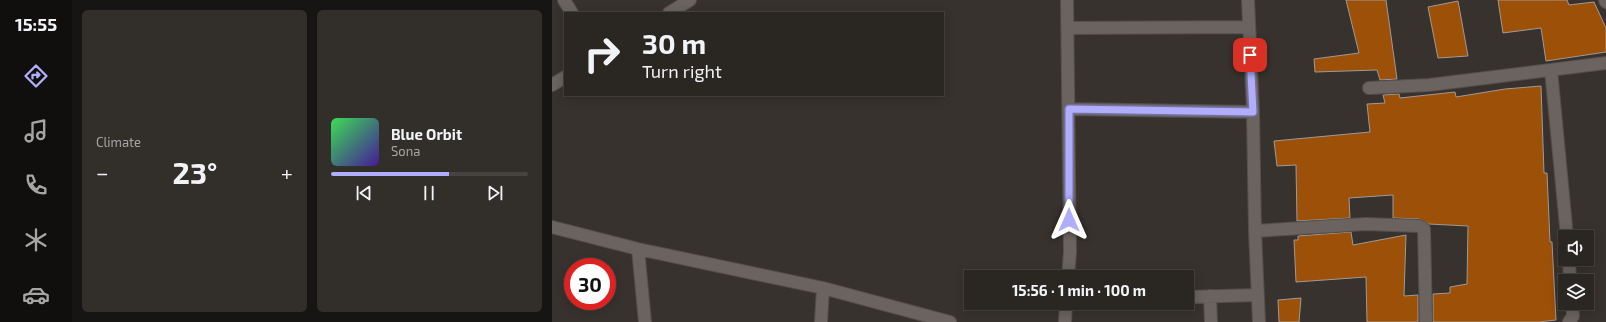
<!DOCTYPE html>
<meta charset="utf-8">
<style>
:root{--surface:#2a2622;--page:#322e2a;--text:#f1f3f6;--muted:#a5a5a5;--line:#464340;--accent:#b0aefa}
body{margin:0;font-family:"Exo 2",sans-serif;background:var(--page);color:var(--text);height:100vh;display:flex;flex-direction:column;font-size:15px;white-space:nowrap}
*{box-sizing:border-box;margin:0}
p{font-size:13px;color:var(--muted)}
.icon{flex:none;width:22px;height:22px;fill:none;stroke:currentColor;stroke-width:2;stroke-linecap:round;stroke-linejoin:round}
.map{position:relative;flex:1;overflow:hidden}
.drawer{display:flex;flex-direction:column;gap:10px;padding:10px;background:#171513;width:480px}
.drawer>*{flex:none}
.guide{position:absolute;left:12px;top:12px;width:380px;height:84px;border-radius:0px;box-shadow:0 2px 10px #0003,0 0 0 1px var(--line);background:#2a2622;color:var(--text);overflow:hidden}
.controls{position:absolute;left:1006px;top:230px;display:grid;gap:8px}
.controls a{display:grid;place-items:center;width:36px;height:36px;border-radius:0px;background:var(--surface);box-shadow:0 2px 10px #0003,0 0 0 1px var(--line);font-size:20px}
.speed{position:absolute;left:12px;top:258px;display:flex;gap:8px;font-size:20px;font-weight:700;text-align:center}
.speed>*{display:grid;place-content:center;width:52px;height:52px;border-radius:50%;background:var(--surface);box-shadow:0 2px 10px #0003,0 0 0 1px var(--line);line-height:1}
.speed .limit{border:6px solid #d22;background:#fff;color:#111}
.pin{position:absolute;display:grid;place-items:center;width:34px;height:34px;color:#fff;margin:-17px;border-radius:8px;box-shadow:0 2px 6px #0006}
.me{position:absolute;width:44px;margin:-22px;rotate:0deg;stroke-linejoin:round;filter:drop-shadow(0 0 3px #0008)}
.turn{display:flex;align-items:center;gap:14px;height:84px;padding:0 12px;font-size:18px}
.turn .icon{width:52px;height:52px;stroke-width:2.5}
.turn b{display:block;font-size:28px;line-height:34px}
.big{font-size:30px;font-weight:700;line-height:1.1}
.drawer .widget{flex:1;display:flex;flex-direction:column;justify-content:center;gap:6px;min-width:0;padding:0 14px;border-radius:6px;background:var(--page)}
.song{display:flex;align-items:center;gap:12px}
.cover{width:48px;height:48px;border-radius:6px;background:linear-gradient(135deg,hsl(130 70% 55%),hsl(260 70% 35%))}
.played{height:4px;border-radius:2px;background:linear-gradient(90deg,var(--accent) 60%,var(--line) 60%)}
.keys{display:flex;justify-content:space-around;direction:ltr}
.heat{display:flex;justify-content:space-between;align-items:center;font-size:22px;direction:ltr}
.drawer .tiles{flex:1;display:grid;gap:10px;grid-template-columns:repeat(2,1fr)}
.trip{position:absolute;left:412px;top:270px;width:230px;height:40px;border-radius:0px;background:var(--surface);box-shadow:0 2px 10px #0003,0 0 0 1px var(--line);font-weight:700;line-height:40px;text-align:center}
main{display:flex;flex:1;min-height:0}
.dock{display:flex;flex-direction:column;width:72px;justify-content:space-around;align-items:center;background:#110f0e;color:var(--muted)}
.dock .icon{width:28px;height:28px}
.dock .active{color:var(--accent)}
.dock b{font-size:18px;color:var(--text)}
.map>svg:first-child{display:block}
.building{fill:#9d5008;stroke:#a19a96}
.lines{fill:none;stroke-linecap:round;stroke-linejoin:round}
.minor-casing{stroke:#544f4c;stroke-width:14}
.minor{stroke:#6a635f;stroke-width:12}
.route-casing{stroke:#7271a2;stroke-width:10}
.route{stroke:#b0aefa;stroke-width:7}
</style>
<main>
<nav class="dock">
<b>15:55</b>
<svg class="icon active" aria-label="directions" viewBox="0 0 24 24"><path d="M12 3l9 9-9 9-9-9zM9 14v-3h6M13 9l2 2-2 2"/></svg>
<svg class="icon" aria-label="music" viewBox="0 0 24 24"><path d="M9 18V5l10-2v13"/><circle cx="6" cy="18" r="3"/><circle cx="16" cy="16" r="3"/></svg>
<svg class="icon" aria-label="phone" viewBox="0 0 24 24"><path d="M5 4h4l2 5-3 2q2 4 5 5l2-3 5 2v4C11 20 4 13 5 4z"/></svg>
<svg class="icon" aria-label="climate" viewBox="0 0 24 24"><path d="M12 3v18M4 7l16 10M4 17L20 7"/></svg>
<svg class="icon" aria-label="car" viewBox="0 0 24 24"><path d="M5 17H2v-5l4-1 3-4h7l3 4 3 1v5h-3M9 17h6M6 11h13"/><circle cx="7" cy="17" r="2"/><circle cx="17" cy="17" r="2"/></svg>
</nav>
<section class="drawer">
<div class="tiles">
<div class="widget"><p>Climate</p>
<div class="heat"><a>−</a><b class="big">23°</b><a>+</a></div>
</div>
<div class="widget">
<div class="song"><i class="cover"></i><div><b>Blue Orbit</b><p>Sona</p></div></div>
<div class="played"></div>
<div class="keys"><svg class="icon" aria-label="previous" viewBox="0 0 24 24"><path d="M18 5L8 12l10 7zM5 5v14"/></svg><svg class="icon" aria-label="pause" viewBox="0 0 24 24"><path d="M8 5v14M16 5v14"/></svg><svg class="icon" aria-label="next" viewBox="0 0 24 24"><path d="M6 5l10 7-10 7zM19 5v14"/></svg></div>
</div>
</div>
</section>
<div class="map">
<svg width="1054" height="322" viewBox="0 0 1054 322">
<rect width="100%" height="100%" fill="#38322e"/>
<path class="building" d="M794 0H834L845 79 828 80 825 70 763 72 762 59 807 53Z
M946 0H1015L1017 5 1042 2 1054 28V52L994 61 989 28 951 33Z
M906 1 916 56 886 58 876 7Z
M989 86 992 173H995L998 242H1000L1004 320 987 322H881V294L898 293V287L915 284 916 226 877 224 867 219 841 218V195L797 198 798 218 745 221 744 165 725 166 722 141 818 132 815 104 833 103 831 95 847 94 848 98 903 92 904 97 953 89Z
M799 232 801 245 854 235 852 296 866 295V322H815L814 277 744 282 742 240H746V236Z
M749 298 747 322H727L726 300Z"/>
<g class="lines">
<g class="minor-casing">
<path id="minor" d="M12 0 20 13
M515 0 518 252 516 277
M696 0 701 112 703 231 707 322
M1053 0 1054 2
M117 13 138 0
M516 28 697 27
M999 70 1015 237
M0 85 13 77
M817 88 877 85 1054 63
M517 109 701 112
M0 227 86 249 271 288 398 322
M703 231 814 224 867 226 872 229 874 322
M86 249 93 322
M1017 259 1018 281
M658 296 659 322
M635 297 705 295
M269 322 271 288
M513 322 514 303
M1017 322 1021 316 1020 303"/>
</g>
<use href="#minor" class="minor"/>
</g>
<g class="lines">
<g class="route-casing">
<path id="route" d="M517 220V109L701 112 698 55"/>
</g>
<use href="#route" class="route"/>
</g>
</svg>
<div class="controls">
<a><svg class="icon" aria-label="sound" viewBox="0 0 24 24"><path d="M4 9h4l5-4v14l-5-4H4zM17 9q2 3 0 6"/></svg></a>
<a><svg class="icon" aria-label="layers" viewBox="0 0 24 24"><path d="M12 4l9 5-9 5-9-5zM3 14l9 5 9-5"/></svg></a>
</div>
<div class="speed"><div class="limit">30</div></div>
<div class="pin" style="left:698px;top:55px;background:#d93025"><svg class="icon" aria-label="arrive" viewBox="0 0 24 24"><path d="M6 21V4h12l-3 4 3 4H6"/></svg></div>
<svg class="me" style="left:517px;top:220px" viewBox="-20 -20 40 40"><path d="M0-17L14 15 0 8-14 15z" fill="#b0aefa" stroke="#fff" stroke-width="4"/></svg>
<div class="trip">15:56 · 1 min · 100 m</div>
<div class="guide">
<div class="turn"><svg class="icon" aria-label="right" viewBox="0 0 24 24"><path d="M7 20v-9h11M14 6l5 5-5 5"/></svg><div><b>30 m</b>Turn right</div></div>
</div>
</div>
</main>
